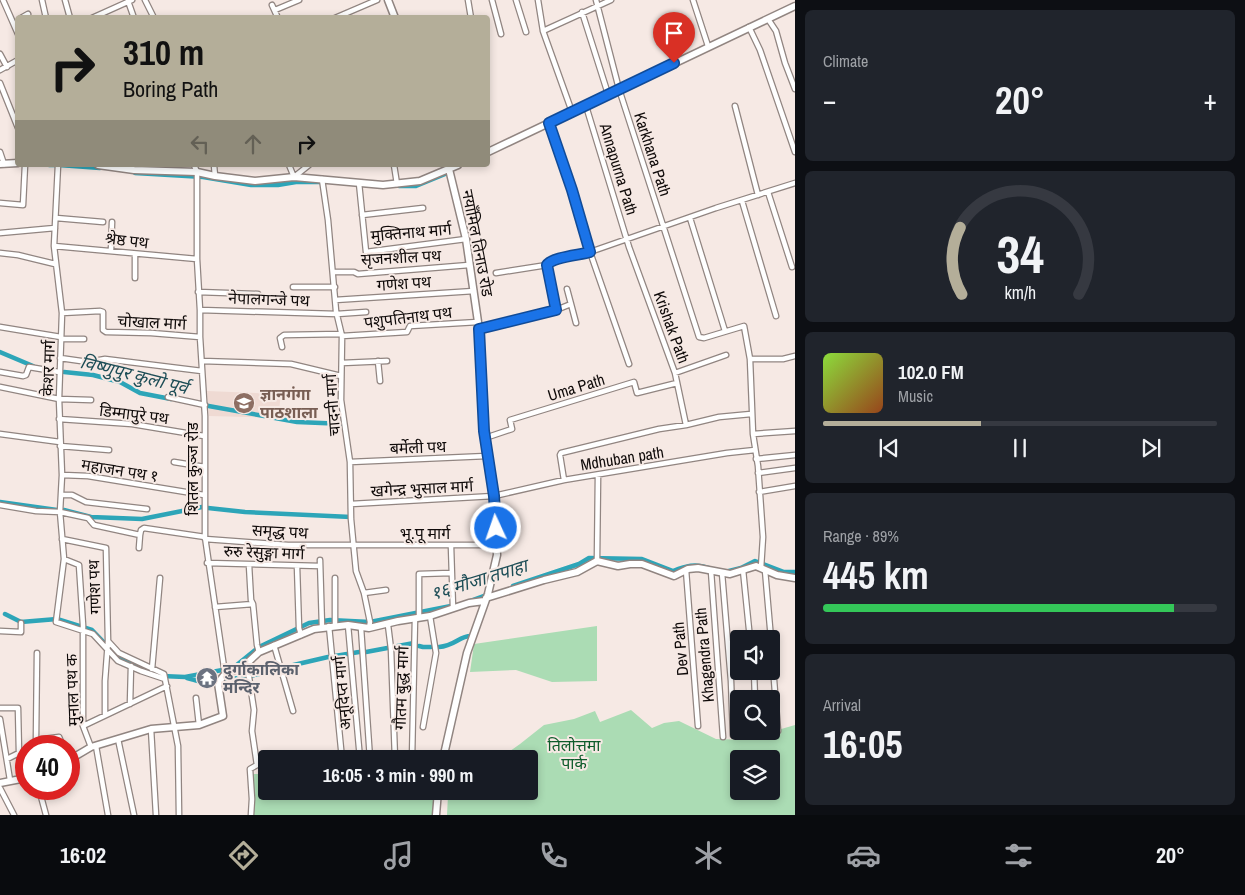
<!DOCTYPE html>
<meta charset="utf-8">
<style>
:root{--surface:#171b24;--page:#20242c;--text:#f1f3f6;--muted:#9ea1a6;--line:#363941;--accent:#b4ae99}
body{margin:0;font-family:"Archivo Narrow","Noto Sans Devanagari",sans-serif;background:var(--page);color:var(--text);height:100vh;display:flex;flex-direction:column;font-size:19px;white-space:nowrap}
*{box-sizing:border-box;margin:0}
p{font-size:16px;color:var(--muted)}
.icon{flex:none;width:28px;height:28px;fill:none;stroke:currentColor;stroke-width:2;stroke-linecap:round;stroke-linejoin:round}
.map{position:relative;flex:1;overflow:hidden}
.panel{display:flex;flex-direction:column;gap:10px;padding:10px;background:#0d0f14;width:450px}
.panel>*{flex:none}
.banner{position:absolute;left:15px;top:15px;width:475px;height:152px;border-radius:5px;box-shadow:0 2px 8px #0003;background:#b4ae99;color:#111;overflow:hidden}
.controls{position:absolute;left:730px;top:630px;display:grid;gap:10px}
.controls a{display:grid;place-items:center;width:50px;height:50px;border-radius:5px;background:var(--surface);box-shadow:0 2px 8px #0003;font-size:25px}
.speed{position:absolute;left:15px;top:735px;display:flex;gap:10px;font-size:25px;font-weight:700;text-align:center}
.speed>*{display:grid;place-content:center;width:65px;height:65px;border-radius:50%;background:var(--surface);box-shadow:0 2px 8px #0003;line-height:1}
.speed .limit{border:8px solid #d22;background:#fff;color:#111}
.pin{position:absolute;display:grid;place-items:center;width:42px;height:42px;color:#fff;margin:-51px -21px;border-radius:50% 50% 50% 0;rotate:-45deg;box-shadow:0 0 5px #0007}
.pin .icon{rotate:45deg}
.me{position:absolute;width:55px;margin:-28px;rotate:357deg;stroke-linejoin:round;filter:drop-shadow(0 0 4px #0008)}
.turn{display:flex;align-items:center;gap:18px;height:105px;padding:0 25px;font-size:22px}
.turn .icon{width:65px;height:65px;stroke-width:2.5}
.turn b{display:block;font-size:35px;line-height:42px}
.lanes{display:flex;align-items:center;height:48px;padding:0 25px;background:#0003;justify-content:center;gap:25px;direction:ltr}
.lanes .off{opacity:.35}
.big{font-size:38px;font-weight:700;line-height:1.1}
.panel .tile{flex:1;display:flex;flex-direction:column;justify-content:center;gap:8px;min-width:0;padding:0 18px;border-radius:8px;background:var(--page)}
.panel .dial{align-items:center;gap:0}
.dial svg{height:130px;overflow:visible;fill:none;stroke:var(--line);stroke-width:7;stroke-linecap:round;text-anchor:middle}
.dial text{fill:var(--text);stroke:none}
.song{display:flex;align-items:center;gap:15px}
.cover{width:60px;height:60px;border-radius:8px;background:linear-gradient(135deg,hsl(90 70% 55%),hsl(20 70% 35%))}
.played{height:5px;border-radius:2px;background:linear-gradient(90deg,var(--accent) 40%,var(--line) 40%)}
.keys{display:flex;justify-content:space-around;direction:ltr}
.heat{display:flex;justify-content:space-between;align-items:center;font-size:28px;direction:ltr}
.charge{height:8px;border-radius:4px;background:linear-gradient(90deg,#34c759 89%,var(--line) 0)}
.trip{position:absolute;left:258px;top:750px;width:280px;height:50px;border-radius:5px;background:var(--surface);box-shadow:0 2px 8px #0003;font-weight:700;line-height:50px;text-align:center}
.tabs{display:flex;height:80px;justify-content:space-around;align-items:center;background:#090b0e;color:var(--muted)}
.tabs .icon{width:35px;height:35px}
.tabs .current{color:var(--accent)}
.tabs b{font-size:22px;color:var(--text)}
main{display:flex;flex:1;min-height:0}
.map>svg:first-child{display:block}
.built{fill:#efdad3}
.green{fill:#abdcb4;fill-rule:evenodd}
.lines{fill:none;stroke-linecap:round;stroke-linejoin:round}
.canal{stroke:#2da5b8;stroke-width:4.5}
.street-casing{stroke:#918581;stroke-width:7}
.secondary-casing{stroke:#918581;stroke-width:9}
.street{stroke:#fff;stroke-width:4.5}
.secondary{stroke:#fff;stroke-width:6}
.route-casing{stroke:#114b97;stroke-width:12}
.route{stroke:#1a73e8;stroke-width:9}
.labels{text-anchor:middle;stroke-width:4;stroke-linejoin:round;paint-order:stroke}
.street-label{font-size:16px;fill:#0f0a09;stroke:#f6e9e4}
.education-label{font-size:16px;font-weight:bold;fill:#785e54;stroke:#f6e9e4;text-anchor:start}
.worship-label{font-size:16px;font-weight:bold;fill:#5b616d;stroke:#f6e9e4;text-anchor:start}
.park-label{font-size:16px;fill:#0d5b2a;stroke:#f6e9e4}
.water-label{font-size:18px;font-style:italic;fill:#1d4d56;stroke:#f6e9e4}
</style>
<main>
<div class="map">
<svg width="795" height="815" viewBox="0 0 795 815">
<rect width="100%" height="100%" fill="#f6e9e4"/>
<path class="built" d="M207 391 281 394 278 418 209 416Z"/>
<path class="green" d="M597 626V681L552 682 516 670 470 672 474 644Z
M631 710 652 728 664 723 679 721 716 739 750 740 764 734 795 725V815H447L448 795 484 793 485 791H529V759H499L520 744 544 725 574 719 595 711 600 722ZM739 759H771V791H739Z
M253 774H266V791H438L436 815H253L254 800Z"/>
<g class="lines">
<path class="canal" d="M49 165H60
M59 165 100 168
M135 173 203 177 251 185H278L296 182H321
M399 186H416L450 172
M0 352 33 366
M64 372 93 375 120 382 140 393 171 399
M203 405 297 422 345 424
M0 502 57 510
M208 508 245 512 351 517
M64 510 91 517 142 519 202 507
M725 572 741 568 755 561 784 572H795
M513 586 579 564 589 558 642 559 673 571C686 566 695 563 709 568
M470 601 489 594
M5 614 21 622 57 619 92 630 117 656 150 673
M419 646 423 647H431
M439 647C455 646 459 636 471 636
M366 652 414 643
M335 656 359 652
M285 667 328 657
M162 676 185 677 233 668 259 647 309 623 330 620 370 622 456 605
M187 678C191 679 195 680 198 681 215 684 262 674 278 669"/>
<g class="street-casing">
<path id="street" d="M3 0 18 34
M42 0 46 18
M65 0 70 18
M145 0 154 18
M468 0 471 18
M492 0 501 34
M516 0 526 32
M538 0 543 31 572 112
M596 0 619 89 699 337 704 338 744 326 750 359 753 434
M693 0 708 46
M128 1 134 18
M272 5 277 16
M275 10 299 0
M582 12 608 94
M21 18 28 14
M92 18 132 0
M335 18 377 0
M768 19 776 31 785 63 795 89
M749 27 760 50 795 152
M543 31 611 0
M0 54 7 67
M0 70 18 60
M0 83 18 128
M586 106 629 247 675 373 686 425
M735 106 758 195
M549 123 572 191 590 252 629 364
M0 152 4 164
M58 165 54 246 62 313 59 399 62 475 60 512 64 559 56 622 93 634 118 661 141 671 165 679
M194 165 197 172V259L200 310V337L205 416V537L225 674
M214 165 215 176
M289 165 294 177 309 165
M394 165 397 184
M322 179 328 220 336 311 342 336 341 400 350 462 351 519 356 571 364 593 370 622 369 628
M359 183 366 252 466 239
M768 192 792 267
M742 201 776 316
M0 203 23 205 25 165
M362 215 423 208
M56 218 103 222
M690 218 725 331
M0 233 55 228
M54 246 197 259
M111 250 112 222
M0 253 18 255 55 264
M333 272H354L358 274 469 265
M496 273 547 265
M135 278V254
M293 287H335
M567 289 571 304
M198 292 258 294
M335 300 474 291
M200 310 337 314 366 312
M556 310 571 304 576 323
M62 313 100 311 103 312V330L106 332 151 333 200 337
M0 327 61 337
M479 329 556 310 547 265 549 262 587 253 716 208 795 183
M342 336 407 332 410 326 478 322
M61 339H84
M282 347 280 338 284 335 341 334
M60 358 88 362 105 359 202 371
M750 359H783L795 356
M202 361 291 364 341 376
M378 361 380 381
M342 363 387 361
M0 372 23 376 26 375 29 367 59 372
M675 373 726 355
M0 387 59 399 91 400
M168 397 205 405
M59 419 132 424 204 436
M0 434 60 442
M485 438 512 429 510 420 634 382 637 393 677 383
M60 446 109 450
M756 459 795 455
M174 462 205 467
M350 462 487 456
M758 473 795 468
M62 475 88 476 204 495
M564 480 560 455 561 453 659 429 686 425 719 417 751 414
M759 492 795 486
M62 495H72L86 502 147 509
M351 504 494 496 564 480 727 453 755 450
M0 505 36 511 60 512 88 518 94 525 140 535 141 530 144 528 205 537
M62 539 106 548 108 641 105 681V715
M205 539 288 545H497
M451 546 453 608
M139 548 140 535
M64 559 79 565 83 625V726L91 747
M320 560 322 627
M597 561 598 475
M207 563 320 566
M249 565 251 600 253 604 257 645 259 652
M297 566 299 628 301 635
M761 568 763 537 758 466 753 434 795 431
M686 570 698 726
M743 570 750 639
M765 570 771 639
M711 571 723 737
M722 573 731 681 733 735
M335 578V626
M364 593 386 590
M215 607 253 604
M419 617V574L451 573
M348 625 360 759
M388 625 391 649 395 759
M329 626 342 759
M361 628 370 759
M0 631 21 632V623
M108 641 119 653 164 674 178 746 179 815
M771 641 778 731
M274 645 293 711
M37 653 36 740 59 737 63 746
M244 666 249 677 254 710 252 731 257 765 250 769 252 799 251 815
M152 669 160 578
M754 671 755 699
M196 698 199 725
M130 704 131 666
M0 708H18L19 753 7 759
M0 719 10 780
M83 726 167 686
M423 727 436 653 430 616
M151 729 156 815
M118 739 134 815
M96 746 108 815
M412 759 415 618
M0 788 14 815
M39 789 46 815"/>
</g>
<g class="secondary-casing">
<path id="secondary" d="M388 0 395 18
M488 152 795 6
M0 164 18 163
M98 165 134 170 197 172 215 176 255 181 294 177 383 185 420 181 458 165
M486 598 544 580 577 572 597 561 618 566 630 564H642L674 576 688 569 698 568 730 574 756 566 777 575 795 578
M443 759 467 653 488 594 497 555 494 496 484 431 478 322 466 239 448 165
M69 760 91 747 151 729 199 725 223 716 218 683 225 674 244 666 259 652 314 629 348 625 369 628 398 621 430 616 469 603 484 601
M0 783 26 778
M436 815 438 791"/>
</g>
<use href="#street" class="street"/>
<use href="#secondary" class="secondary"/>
</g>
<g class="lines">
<g class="route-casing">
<path id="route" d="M496 528 494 496 484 431 479 329 556 310 547 265C552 257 580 255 590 252L572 190 549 123 674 63"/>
</g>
<use href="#route" class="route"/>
</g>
<defs>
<g id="school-disc" transform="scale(1.125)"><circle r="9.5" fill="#8d6e63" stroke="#f6e9e4"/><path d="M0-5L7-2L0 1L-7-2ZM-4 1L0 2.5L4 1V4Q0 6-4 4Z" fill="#fff"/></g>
<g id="temple-disc" transform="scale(1.125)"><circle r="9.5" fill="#6b7280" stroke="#f6e9e4"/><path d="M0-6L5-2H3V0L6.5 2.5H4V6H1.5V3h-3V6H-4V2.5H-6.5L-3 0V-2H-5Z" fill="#fff"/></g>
</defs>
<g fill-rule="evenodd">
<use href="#school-disc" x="244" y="403"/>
<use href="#temple-disc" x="207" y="678"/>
</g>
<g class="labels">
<g class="street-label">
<text transform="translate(653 154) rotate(72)" y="6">Karkhana Path</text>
<text transform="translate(619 169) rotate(73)" y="6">Annapurna Path</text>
<text transform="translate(411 232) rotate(-5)" y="6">मुक्तिनाथ मार्ग</text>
<text transform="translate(127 240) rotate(7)" y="6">श्रेष्ठ पथ</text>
<text transform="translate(478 243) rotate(79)" y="6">नयाँमिल तिनाउ रोड</text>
<text transform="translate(401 257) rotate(-3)" y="6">सृजनशील पथ</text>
<text transform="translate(404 283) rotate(-4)" y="6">गणेश पथ</text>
<text transform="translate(269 299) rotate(2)" y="6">नेपालगन्जे पथ</text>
<text transform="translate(408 317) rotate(-7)" y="6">पशुपतिनाथ पथ</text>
<text transform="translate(152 322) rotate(3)" y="6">चोखाल मार्ग</text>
<text transform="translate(672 327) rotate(70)" y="6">Krishak Path</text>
<text transform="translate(48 368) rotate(-88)" y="6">केशर मार्ग</text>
<text transform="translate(576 387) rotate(-17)" y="6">Uma Path</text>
<text transform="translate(332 405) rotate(-94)" y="6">चादनी मार्ग</text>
<text transform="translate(134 414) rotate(7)" y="6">डिम्मापुरे पथ</text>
<text transform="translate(418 447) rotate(-2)" y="6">बर्मेली पथ</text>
<text transform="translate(622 458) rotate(-9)" y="6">Mdhuban path</text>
<text transform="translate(192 469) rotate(-90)" y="6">शितल कुञ्ज रोड</text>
<text transform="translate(120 470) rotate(9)" y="6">महाजन पथ १</text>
<text transform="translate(422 488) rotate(-3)" y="6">खगेन्द्र भुसाल मार्ग</text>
<text transform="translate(280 531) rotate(3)" y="6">समृद्ध पथ</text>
<text x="425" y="539">भू.पू मार्ग</text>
<text transform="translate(264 552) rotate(2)" y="6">रुरु रेसुङ्गा मार्ग</text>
<text transform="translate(94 587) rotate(-92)" y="6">गणेश पथ</text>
<text transform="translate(680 649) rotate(-95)" y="6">Dev Path</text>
<text transform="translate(704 655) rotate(-95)" y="6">Khagendra Path</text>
<text transform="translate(401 688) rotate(-88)" y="6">गौतम बुद्ध मार्ग</text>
<text transform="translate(72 690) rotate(-92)" y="6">मुनाल पथ क</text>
<text transform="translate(342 693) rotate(-95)" y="6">अनूदिप्त मार्ग</text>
</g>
<g class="education-label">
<text x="260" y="400">ज्ञानगंगा<tspan x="260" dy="18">पाठशाला</tspan></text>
</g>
<g class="worship-label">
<text x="223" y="675">दुर्गाकालिका<tspan x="223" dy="18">मन्दिर</tspan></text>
</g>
<g class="park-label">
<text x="574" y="751">तिलोत्तमा<tspan x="574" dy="18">पार्क</tspan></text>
</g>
<g class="water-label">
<text transform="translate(134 375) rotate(14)" y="6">विष्णुपुर कुलो पूर्व</text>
<text transform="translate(479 580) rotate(-17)" y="6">१६ मौजा तपाहा</text>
</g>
</g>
</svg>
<div class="controls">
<a><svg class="icon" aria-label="sound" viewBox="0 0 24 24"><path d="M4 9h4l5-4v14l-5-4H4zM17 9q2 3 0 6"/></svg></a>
<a><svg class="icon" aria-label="search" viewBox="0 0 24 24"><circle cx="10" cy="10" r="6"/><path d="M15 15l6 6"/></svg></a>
<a><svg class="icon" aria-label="layers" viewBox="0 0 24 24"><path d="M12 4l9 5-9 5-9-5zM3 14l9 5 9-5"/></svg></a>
</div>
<div class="speed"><div class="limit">40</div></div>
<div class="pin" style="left:674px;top:63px;background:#d93025"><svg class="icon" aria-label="arrive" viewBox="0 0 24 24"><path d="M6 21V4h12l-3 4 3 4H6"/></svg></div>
<svg class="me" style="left:496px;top:528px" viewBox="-20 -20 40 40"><circle r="17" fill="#1a73e8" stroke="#fff" stroke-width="3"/><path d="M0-11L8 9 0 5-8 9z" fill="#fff"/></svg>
<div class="trip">16:05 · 3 min · 990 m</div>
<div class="banner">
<div class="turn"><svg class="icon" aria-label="right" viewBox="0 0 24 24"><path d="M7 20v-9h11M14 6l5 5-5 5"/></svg><div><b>310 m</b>Boring Path</div></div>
<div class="lanes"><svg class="icon off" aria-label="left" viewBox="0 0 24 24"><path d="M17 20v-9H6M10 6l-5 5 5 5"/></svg><svg class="icon off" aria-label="ahead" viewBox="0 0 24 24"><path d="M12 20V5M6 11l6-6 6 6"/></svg><svg class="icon" aria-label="right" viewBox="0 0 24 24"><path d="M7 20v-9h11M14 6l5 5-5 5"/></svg></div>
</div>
</div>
<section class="panel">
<div class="tile"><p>Climate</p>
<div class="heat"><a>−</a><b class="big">20°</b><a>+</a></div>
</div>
<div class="tile dial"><svg viewBox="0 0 100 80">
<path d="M14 69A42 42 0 1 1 86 69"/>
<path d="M14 69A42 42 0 0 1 13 28" stroke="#b4ae99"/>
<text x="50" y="56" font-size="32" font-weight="700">34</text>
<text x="50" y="72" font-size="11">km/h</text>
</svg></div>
<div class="tile">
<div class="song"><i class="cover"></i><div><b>102.0 FM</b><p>Music</p></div></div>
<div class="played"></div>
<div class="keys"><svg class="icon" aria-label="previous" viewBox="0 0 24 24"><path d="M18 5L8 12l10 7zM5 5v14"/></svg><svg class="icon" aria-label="pause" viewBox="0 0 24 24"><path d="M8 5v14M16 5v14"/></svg><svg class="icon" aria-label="next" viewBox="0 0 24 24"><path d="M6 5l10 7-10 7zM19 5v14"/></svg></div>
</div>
<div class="tile"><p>Range · 89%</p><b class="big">445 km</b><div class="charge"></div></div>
<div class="tile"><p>Arrival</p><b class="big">16:05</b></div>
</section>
</main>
<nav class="tabs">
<b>16:02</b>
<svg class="icon current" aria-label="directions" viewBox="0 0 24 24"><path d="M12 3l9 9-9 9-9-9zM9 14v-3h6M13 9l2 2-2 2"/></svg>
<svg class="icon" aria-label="music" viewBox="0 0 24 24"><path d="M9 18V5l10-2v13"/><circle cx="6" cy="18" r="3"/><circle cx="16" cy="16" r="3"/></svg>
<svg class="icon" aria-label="phone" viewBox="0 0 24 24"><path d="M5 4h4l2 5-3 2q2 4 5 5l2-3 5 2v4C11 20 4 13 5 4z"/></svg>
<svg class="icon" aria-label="climate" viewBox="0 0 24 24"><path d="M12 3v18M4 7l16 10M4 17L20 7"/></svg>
<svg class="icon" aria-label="car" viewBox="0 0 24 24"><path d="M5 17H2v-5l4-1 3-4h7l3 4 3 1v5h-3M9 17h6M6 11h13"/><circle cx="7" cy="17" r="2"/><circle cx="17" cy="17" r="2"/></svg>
<svg class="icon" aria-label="filters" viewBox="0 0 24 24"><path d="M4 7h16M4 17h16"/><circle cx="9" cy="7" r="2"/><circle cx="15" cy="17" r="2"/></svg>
<b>20°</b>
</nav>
